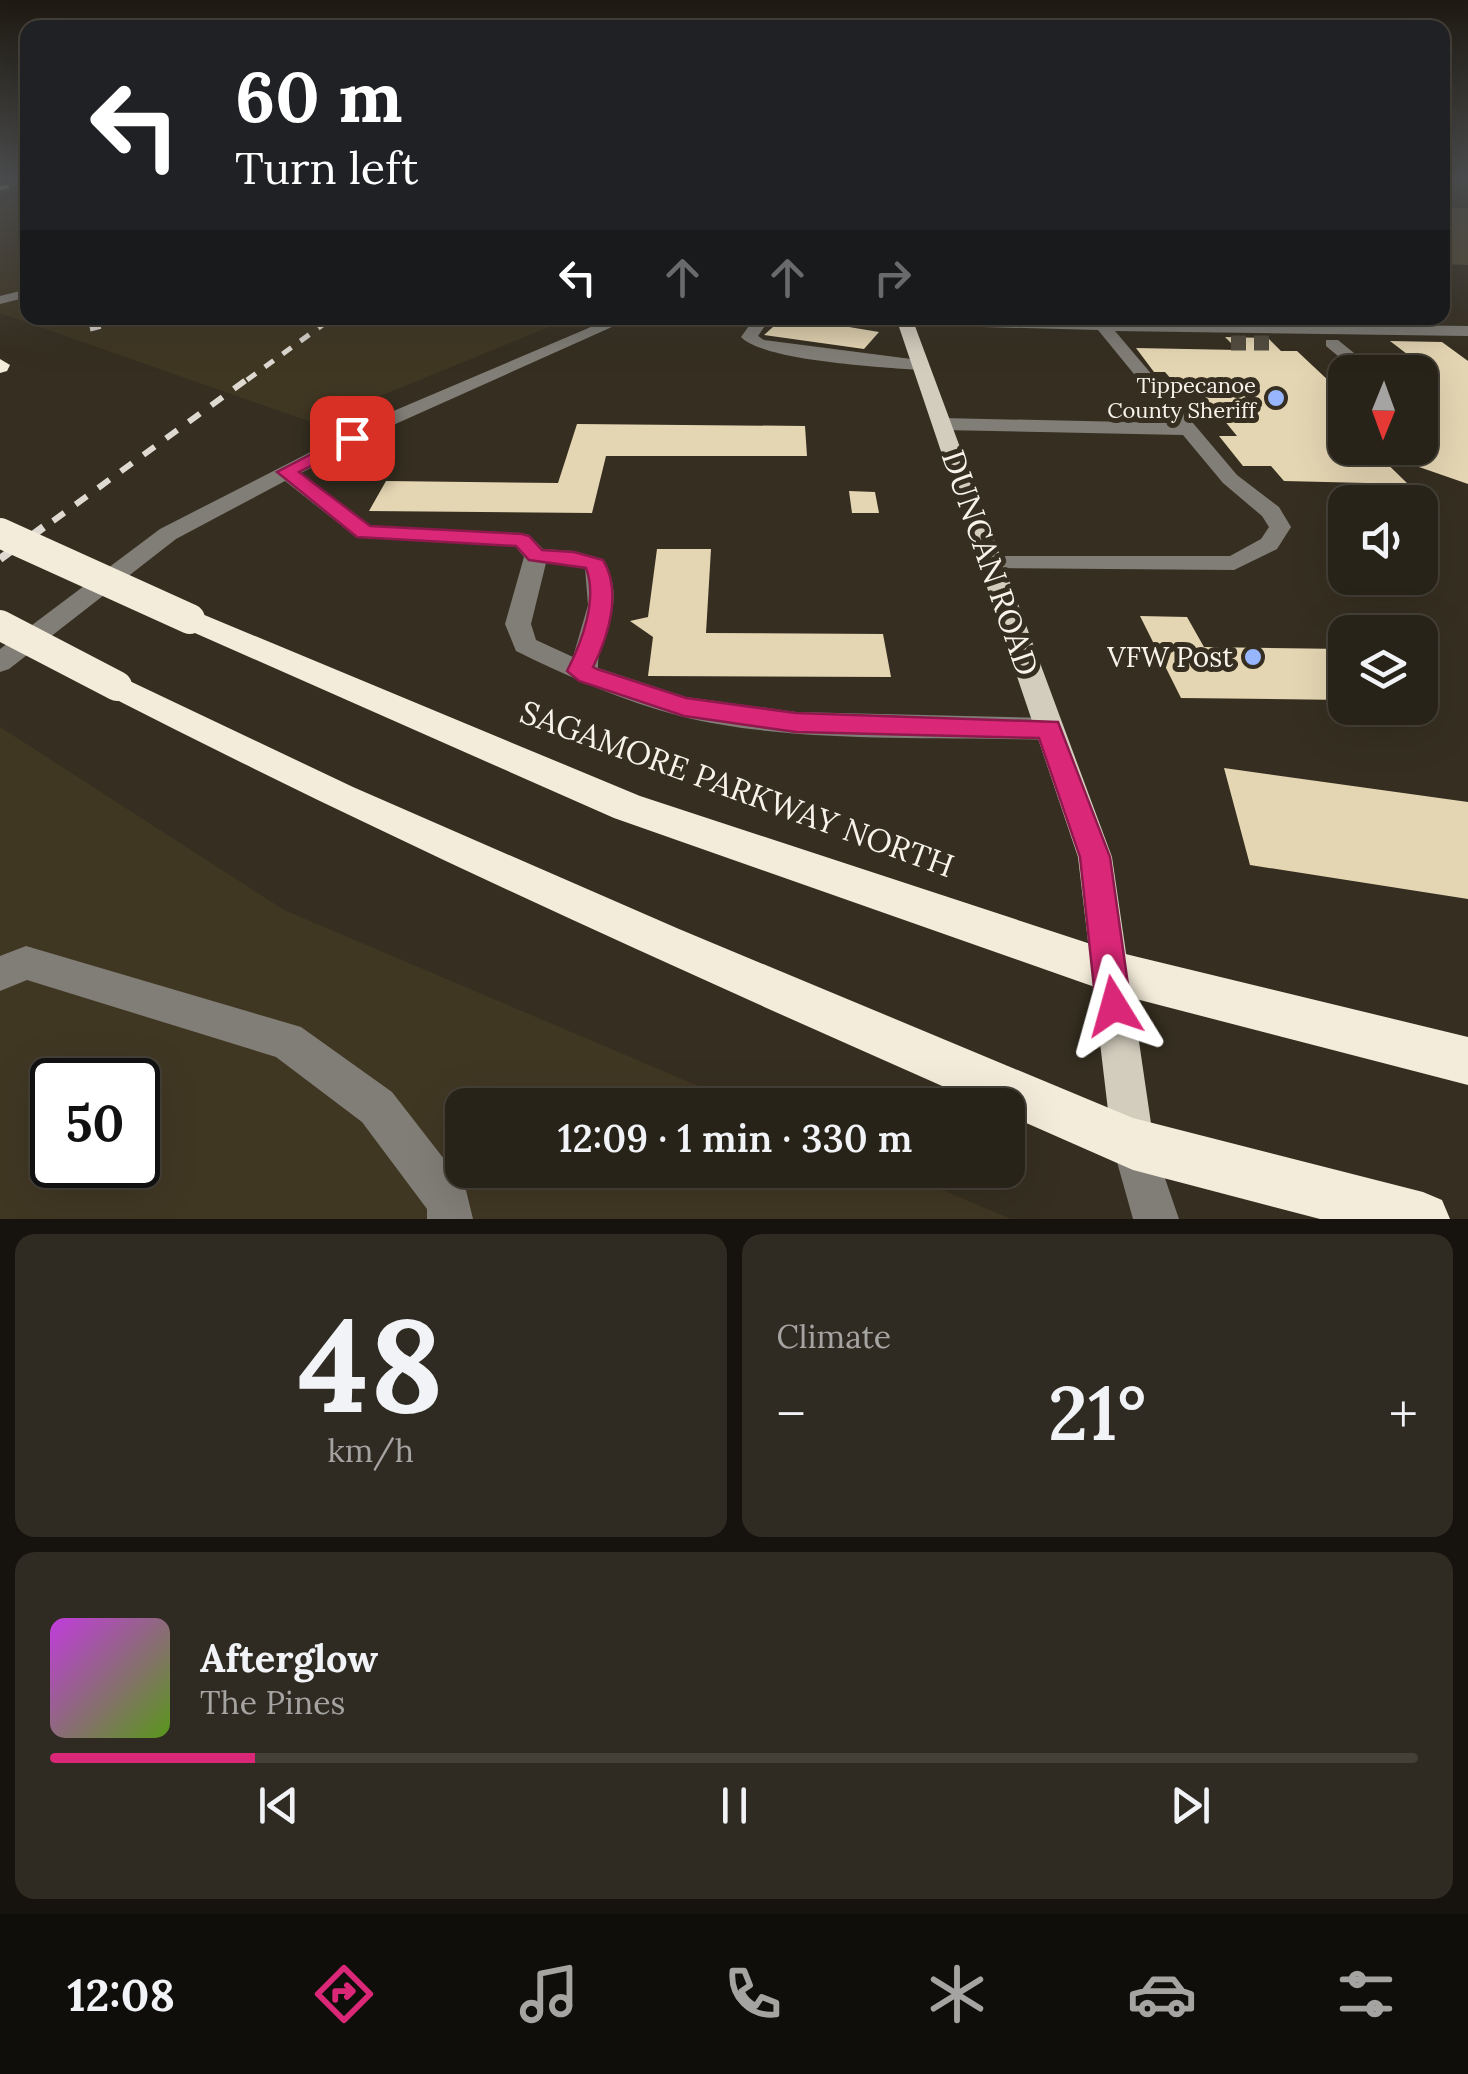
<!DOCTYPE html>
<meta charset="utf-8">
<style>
:root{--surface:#282319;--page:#302b22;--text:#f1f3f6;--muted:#a5a4a2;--line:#444038;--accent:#db2777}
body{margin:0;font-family:Lora,serif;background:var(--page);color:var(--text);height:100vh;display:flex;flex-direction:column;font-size:38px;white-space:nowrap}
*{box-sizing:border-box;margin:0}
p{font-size:32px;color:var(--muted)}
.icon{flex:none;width:55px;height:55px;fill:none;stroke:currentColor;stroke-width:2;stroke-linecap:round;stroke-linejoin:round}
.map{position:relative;height:1219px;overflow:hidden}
.sheet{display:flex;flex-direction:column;gap:15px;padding:15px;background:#16130e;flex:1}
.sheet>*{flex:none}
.hud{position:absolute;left:20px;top:20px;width:1430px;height:305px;border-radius:20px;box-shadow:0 10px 40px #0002,0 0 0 2px var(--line);background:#202124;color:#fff;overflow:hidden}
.needle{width:65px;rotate:181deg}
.controls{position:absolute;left:1328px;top:355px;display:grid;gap:20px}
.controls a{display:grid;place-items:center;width:110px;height:110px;border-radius:20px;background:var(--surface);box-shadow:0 10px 40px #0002,0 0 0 2px var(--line);font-size:50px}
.speed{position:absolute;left:30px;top:1058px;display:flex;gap:20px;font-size:50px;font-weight:700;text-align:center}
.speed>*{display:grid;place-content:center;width:130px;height:130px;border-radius:50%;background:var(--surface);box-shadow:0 10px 40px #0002,0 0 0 2px var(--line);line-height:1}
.speed .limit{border:5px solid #111;border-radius:15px;background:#fff;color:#111}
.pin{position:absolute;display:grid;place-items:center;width:85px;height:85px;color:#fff;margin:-42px;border-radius:20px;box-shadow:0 5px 15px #0006}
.me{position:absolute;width:110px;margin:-55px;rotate:352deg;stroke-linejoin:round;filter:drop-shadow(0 0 8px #0008)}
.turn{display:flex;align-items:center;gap:35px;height:210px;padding:0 50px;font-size:45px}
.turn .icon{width:130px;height:130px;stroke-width:2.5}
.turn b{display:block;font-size:70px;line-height:85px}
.lanes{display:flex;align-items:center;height:95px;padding:0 50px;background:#0003;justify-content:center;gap:50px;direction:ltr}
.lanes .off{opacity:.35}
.big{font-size:75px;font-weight:600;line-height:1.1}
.sheet .card{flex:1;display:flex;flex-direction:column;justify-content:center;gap:15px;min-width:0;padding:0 35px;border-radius:20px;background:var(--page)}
.sheet .dial{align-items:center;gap:0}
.dial b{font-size:130px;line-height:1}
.song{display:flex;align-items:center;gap:30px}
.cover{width:120px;height:120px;border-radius:15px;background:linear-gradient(135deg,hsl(290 70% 55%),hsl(90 70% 35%))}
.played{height:10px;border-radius:5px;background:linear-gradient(90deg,var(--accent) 15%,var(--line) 15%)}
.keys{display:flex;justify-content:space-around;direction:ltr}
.heat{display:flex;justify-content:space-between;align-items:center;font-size:55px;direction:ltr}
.sheet .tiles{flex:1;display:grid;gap:15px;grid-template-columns:1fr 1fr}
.card:last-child{grid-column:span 2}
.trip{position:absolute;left:445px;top:1088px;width:580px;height:100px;border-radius:20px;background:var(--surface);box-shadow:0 10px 40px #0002,0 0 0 2px var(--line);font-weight:600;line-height:100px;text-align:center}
.tab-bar{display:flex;height:160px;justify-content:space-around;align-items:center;background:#100e0a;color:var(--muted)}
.tab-bar .icon{width:70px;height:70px}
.tab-bar .current{color:var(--accent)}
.tab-bar b{font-size:45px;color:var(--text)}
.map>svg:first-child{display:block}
.built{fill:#403723;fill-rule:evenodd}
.green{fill:#584d36}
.building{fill:#e5d6b3}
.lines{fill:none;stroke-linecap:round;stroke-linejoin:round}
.minor-tunnel{stroke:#534c3f;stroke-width:15;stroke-dasharray:15 8;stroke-linecap:butt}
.minor{fill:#817e77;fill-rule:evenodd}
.major{fill:#d3cdbe;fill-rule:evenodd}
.highway{fill:#f4ecda;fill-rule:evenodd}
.rail-far3{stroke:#dedad1;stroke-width:4;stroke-dasharray:9 9;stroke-linecap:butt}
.rail-far2{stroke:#dedad1;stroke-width:5;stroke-dasharray:11 11;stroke-linecap:butt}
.rail-far1{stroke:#dedad1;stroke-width:6;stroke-dasharray:14 14;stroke-linecap:butt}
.rail{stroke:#dedad1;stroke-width:8;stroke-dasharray:18 18;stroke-linecap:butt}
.highway-bridge{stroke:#f4ecda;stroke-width:30}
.route{fill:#db2777;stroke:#8e194d;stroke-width:2.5}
.poi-dot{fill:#98b6fd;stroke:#362f21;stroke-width:4}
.labels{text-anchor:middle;stroke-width:10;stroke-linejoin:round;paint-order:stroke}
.far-poi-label{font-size:22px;fill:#f7f3eb;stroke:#362f21;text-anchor:end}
.poi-label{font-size:28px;fill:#f7f3eb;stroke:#362f21;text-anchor:end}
.near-street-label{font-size:32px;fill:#f7f3eb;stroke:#362f21}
</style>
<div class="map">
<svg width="1468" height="1219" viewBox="0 0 1468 1219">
<rect width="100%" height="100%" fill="#362f21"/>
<path class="built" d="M27 194 28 318H571L314 423 0 313V202Z
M0 727 284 910 743 1105H462V1170H896L1011 1219H0ZM52 1080H138V1165H52Z"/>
<path class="green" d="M1443 208H1468V265L1443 264Z"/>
<path class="building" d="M783 318H795L879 332 864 349 764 335Z
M1225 337 1268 338 1281 351H1297L1330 382H1345V448H1371L1408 484 1284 481 1271 466H1243L1219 436H1237L1192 381 1172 380 1165 372H1154L1136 348 1238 350Z
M1390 341 1442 342 1468 361V484L1396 459 1409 448H1420V364Z
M577 424 805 426 807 456H606L592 513 369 511 386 481 558 483Z
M849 491 875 492 879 513H852Z
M657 549H711L706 633 883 634 891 677 648 676 653 637 630 621 648 617Z
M1140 616 1187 617 1204 647 1345 649V700L1181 698Z
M1224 768 1468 802V899L1250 865Z"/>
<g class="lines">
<path class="minor-tunnel" d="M1231 343H1273"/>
<path class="minor" d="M28 289V297L0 304V296Z
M612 318H632L391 426 301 473 370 526 521 533 529 535 543 549 574 551 603 559C630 605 597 634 598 668L686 697 796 712 1049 718 1059 722 1063 729 1059 736 1049 740C936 736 789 744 680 716 623 701 569 677 516 651L505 624 524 557 515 546 356 537 285 481 176 539 9 669 0 672V649L160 529 377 418ZM546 563 585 568 588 605 573 657 536 640 531 624Z
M750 318H765L767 323 758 336 764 340 919 360 927 365 919 370C882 367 764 361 741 337L751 323Z
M826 318 1468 326V336L1115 331 1237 475 1279 507 1291 527 1277 549 1234 570 988 568 976 561 980 556H1230L1261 539 1269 527 1262 516 1223 483 1183 435 942 430 933 424 942 418 1174 423 1098 330 834 323Z
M1326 340H1338L1370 366 1371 372H1357L1326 346Z
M26 946 301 1027 392 1092 465 1186 473 1219H427V1209L362 1122 276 1057 27 980 0 991V956Z
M1133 1123 1148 1129 1179 1219H1133L1112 1144 1118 1129Z"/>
<path class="major" d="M896 318H912L1112 857 1154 1144 1148 1159 1133 1165 1118 1159 1112 1144 1078 857Z"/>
<path class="highway" d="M0 359 10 365 7 371 0 373Z
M190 609 640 796 1109 950 1468 1037V1085L1109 992 614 818 179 626 175 619 179 612Z
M117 675 353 787 679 929 1133 1118 1423 1192 1442 1200 1450 1219H1320L1133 1170 1008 1115V1105H985C688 974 394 842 105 694L100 686 105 678Z"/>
<path class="rail-far3" d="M0 188 28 183"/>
<path class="rail-far2" d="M90 329 135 318
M247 380 332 318"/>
<path class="rail-far1" d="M53 521 250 377"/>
<path class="rail" d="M0 559 56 518"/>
<path class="highway-bridge" d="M0 533 190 619
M0 625 117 686"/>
</g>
<linearGradient id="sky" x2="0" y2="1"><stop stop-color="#1e1a12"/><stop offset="0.51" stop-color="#4c4d4e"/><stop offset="1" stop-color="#4c4d4e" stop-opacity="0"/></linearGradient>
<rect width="1468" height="351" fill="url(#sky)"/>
<path class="route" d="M352 433 360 438 358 442 299 472 370 526 522 534 529 536 542 550 574 552 603 560C622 591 609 635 593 667L597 669 686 698 796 713 1058 722 1110 857 1131 1006 1126 1017 1114 1022 1101 1017 1096 1006 1080 857 1039 738 796 732 684 716 579 681 567 671C582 642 598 599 586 568L529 560 516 546 357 537 277 472Z"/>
<g class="poi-dot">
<circle cx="1276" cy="398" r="10"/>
<circle cx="1253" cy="657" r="10"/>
</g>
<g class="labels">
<g class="far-poi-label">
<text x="1256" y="393">Tippecanoe<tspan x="1256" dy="25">County Sheriff</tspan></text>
</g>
<g class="poi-label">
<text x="1233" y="667">VFW Post</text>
</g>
<g class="near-street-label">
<text transform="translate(990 563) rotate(71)" y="11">DUNCAN ROAD</text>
<text transform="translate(737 789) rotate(20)" y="11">SAGAMORE PARKWAY NORTH</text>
</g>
</g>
</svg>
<div class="controls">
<a><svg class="needle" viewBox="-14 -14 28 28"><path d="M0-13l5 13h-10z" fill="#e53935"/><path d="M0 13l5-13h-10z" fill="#a5a4a2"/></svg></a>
<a><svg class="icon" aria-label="sound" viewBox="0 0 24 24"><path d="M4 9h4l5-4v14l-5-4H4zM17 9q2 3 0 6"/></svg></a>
<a><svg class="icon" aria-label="layers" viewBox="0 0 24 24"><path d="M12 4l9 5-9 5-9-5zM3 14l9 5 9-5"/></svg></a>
</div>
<div class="speed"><div class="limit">50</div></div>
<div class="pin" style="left:352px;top:438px;background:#d93025"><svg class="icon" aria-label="arrive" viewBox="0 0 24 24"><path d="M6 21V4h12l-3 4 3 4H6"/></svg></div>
<svg class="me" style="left:1114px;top:1006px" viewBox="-20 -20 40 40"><path d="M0-17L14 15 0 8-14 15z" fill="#db2777" stroke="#fff" stroke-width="4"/></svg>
<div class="trip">12:09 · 1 min · 330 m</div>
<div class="hud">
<div class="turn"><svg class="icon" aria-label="left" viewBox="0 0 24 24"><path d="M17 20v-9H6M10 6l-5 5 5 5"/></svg><div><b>60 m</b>Turn left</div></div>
<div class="lanes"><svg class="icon" aria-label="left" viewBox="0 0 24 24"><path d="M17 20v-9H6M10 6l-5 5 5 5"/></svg><svg class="icon off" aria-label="ahead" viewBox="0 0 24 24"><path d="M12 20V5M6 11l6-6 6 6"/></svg><svg class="icon off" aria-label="ahead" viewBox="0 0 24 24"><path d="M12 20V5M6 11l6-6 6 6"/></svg><svg class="icon off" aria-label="right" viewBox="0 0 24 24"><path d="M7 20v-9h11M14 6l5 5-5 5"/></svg></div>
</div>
</div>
<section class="sheet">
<div class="tiles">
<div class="card dial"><b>48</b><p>km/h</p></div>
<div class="card"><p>Climate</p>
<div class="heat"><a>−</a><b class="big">21°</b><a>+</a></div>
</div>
<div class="card">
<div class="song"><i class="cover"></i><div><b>Afterglow</b><p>The Pines</p></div></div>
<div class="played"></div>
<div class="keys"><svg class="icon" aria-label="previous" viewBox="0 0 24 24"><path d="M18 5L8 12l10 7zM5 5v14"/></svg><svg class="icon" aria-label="pause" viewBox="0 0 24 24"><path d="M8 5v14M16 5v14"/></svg><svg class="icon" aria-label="next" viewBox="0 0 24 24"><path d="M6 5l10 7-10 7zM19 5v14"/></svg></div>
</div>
</div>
</section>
<nav class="tab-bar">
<b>12:08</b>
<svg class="icon current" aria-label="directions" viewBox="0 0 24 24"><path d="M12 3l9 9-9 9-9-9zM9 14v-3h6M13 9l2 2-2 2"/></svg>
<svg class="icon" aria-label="music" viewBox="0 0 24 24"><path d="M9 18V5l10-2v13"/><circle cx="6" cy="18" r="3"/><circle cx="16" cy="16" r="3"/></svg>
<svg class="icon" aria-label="phone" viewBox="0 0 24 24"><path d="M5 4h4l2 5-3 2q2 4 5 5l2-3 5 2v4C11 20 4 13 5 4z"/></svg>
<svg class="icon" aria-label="climate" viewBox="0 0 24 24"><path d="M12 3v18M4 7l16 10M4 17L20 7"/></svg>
<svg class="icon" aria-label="car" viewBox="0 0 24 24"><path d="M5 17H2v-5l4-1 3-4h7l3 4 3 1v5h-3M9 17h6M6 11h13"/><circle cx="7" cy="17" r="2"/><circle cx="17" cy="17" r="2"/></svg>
<svg class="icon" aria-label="filters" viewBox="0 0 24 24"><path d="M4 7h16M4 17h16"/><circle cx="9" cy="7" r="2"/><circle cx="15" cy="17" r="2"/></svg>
</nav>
